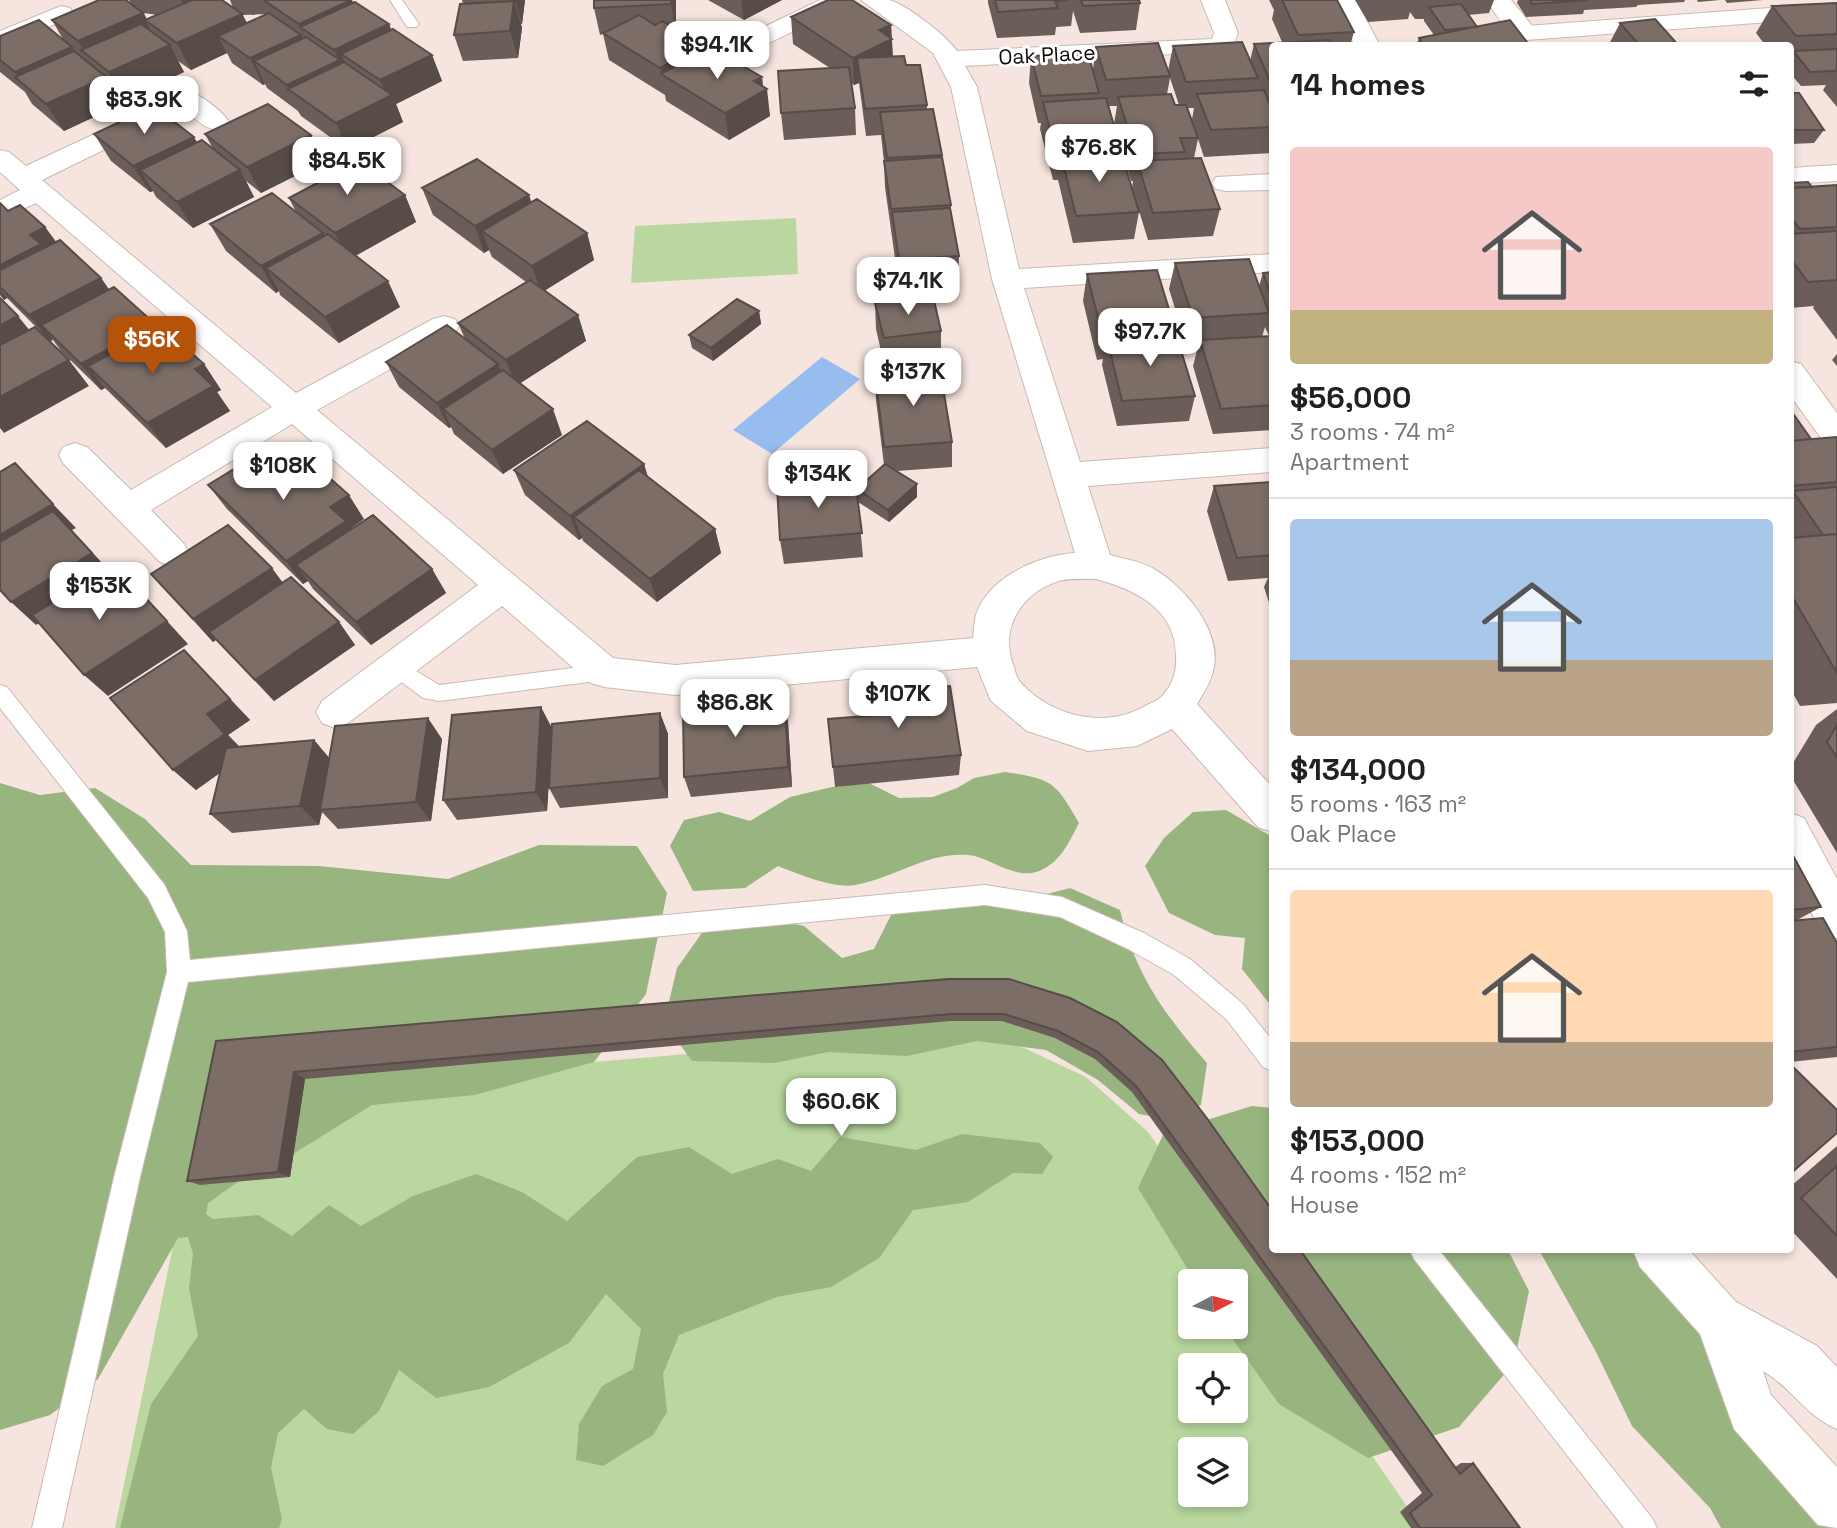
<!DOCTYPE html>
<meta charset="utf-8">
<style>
:root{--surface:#fff;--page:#f2f2f2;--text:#202124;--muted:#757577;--line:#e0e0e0;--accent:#b45309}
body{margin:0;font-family:"Space Grotesk",sans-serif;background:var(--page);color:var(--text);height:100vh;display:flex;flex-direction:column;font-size:26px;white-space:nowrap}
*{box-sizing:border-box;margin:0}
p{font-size:23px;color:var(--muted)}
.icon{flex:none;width:38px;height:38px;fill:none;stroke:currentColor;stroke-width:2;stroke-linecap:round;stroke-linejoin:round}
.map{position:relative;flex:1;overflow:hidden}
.details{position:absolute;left:1269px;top:42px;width:525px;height:1211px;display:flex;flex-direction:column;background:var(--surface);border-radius:7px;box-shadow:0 4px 10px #0003}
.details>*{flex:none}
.needle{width:46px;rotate:84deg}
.buttons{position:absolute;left:1178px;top:1269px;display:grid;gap:14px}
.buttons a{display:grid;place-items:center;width:70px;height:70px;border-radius:7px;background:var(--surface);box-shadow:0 4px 10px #0003;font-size:35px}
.price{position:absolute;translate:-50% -60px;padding:0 16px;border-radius:14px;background:#fff;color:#222;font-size:23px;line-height:46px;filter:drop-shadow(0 2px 4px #0008)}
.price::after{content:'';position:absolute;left:50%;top:42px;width:21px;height:16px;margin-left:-10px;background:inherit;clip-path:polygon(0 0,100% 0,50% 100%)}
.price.selected{background:var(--accent);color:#fff}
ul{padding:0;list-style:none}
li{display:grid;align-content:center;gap:14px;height:371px;padding:0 21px}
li+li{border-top:2px solid var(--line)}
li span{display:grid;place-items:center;height:217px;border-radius:7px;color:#555}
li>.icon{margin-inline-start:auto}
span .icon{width:126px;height:126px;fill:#fffc;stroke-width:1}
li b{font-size:30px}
h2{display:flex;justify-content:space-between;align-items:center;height:84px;padding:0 21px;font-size:30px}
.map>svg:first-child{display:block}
</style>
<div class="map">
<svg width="1837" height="1528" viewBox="0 0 1837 1528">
<rect width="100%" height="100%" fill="#f6e5de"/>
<!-- green -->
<path fill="#b9d79f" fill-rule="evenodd" d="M796 218 798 274 631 283 635 226Z
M922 1034 1007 1040 1086 1077 1148 1132 1422 1528H115L204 1095ZM1190 1281H1236V1326H1190ZM1190 1365H1236V1410H1190ZM1190 1449H1236V1494H1190Z"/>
<!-- forest -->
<path fill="#98b57f" d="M1005 772C1052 779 1055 781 1079 823 1069 842 1061 862 1039 871 1015 881 988 856 968 855 926 852 895 878 855 885 833 889 799 874 778 866L745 888 693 891 670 846 684 820 719 812 750 821 790 797 832 787 869 783 899 798 933 797 957 788 974 778Z
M0 783 40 795 95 788 145 819 191 865 319 866 448 879 539 845 637 846 667 893 646 994 594 1062 475 1095 372 1105 293 1154 242 1179 208 1203 206 1214 213 1219 258 1215 292 1236 329 1205 361 1226 413 1196 476 1174 522 1192 567 1221 637 1157 689 1147 732 1174 778 1159 811 1171 840 1137 916 1150 962 1134 1040 1143 1053 1157 1042 1174 1013 1173 968 1202 913 1210 879 1258 831 1287 777 1297 679 1335 663 1374 667 1412 653 1435 603 1466 576 1460 579 1424 602 1386 633 1369 641 1329 606 1294 569 1343 489 1387 436 1398 399 1370 379 1411 353 1434 327 1429 304 1409 278 1433 271 1468 282 1519 279 1528H120L151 1404 198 1336 189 1288 193 1254 188 1237 178 1238 98 1379 50 1415 0 1430Z
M1226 810 1269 835 1272 841V1007L1242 969 1245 938 1215 935 1169 913 1145 866 1164 838 1193 812Z
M1070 888 1120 910C1135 974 1164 1014 1207 1063L1201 1105 1166 1119 1139 1114 1098 1080 1046 1050 977 1041 907 1056 828 1052 775 1063 692 1061 664 1023 677 968 709 923 749 914 804 926 842 958 874 949 891 915 921 899H1028Z
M1252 1106 1272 1108V1250H1508L1529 1291 1514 1363 1459 1427 1368 1458 1279 1404 1224 1327 1236 1326V1281H1195L1138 1188 1164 1133Z
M1539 1250H1653L1661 1270 1837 1528H1721L1710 1508 1632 1426 1595 1350Z"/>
<!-- water -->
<path fill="#96bded" d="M822 357 860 379 772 454 733 430Z"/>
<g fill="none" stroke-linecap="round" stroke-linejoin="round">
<defs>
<path id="service" d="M390 0H402L419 24 417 27H407Z
M395 658 439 685 604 664 611 666 614 672 611 678 604 680 439 701 423 698 388 672 385 666 388 660Z
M0 685 7 687 164 884 187 931 190 960 985 885 1062 897 1144 933 1190 959 1243 1004 1272 1040V1071L1263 1067 1227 1020 1174 975 1128 949 1060 917 985 905 188 982 141 1173 62 1528H32L115 1173 167 972 165 932 148 898 0 708Z
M1410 1250H1439L1652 1518 1657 1528H1624L1414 1259Z"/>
<path id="minor" d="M820 0H851L847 5 732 61 723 63 714 61 711 56 714 51Z
M861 0C870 0 881 0 889 0 906 4 948 37 957 51L1212 39 1214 33 1201 0H1225L1238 33 1232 48 1225 51 965 66 977 87 1019 269 1272 254V272L1024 288 1080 462 1272 448V472L1088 486 1110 555C1124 559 1140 561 1152 568 1185 586 1226 635 1212 675 1209 685 1202 695 1197 704L1272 787V832L1258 827 1172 729 1137 746 1088 751 1027 731 991 701 977 667 675 695 604 687 591 683 502 606 348 723 335 728 322 723 316 712 322 701 478 585 292 424 151 510 184 544 189 553 184 562 172 566 160 562 63 463 59 455 63 447 75 443 87 447 131 490 272 407 36 203 0 220V200L20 190 0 172V150L9 152 26 166 187 91C202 95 221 110 230 123L226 129C208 133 198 121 185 110L42 180 296 393 433 319 444 316 455 319 459 326 455 333 317 410 613 658 675 665 973 638C974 631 974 622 976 615 988 577 1039 555 1075 553L992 279 951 87 933 53ZM1096 579C1136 590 1176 609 1176 656 1177 670 1173 684 1163 695 1159 700 1151 703 1145 706 1104 730 1051 716 1020 682 1017 678 1015 672 1014 667 999 630 1020 593 1059 581 1070 578 1084 579 1096 579Z
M1332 0H1356L1380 46H1355Z
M1486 0H1511L1538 33 1535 38C1513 44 1497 16 1486 0Z
M61 6 70 8 73 13 70 18 0 47V31Z
M1837 165V181L1790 184V168Z
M1272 174V190L1226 191 1216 189 1212 183 1216 177Z
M1790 813 1804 818 1837 879V938L1822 933 1790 871Z
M1633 1250H1689L1736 1302 1817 1346 1837 1367V1429C1807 1417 1791 1387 1763 1371L1771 1395 1837 1467V1528L1818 1525 1734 1429 1700 1334 1640 1267Z"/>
<path id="tertiary" d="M1837 3V17L1526 40 1517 38 1514 33 1517 28 1526 26Z
M1790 361 1801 364 1837 413V449L1826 445 1790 395Z"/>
</defs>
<!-- service casing -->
<use href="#service" stroke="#cab9b2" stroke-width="2"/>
<!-- minor casing -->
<use href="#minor" stroke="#cab9b2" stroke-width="2"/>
<!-- tertiary casing -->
<use href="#tertiary" stroke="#cab9b2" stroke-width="2"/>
<!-- service -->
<use href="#service" fill="#fff" fill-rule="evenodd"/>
<!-- minor -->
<use href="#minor" fill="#fff" fill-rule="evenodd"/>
<!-- tertiary -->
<use href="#tertiary" fill="#fff" fill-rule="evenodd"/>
</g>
<!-- wall -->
<path fill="#6b5e59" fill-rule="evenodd" d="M129 0H222L233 8 230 0H352L353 3 389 24 391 30 432 55 442 81 396 104 403 122 348 150 301 116 298 111 267 88 265 84 263 85 232 63 227 53 191 70 178 61 184 72 125 99 115 91 122 104 64 131 32 104 25 92 0 72V36L64 41 52 20 131 3ZM144 13 157 15 147 20ZM266 14 247 23 243 15Z
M462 0H525L522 24H521L522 28 518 58 463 61 454 35 463 4Z
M676 0V29L691 38 694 56 762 77 763 86 770 116 729 140 666 101 665 95 609 60 603 34 600 35 594 8Z
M708 0H782L744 20Z
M988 0H1139L1140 3 1136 30 1080 33 1073 11 1071 26 1056 27 1055 35 997 38 988 3Z
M1269 0H1337L1354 32 1350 46H1272V153L1204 157 1198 139 1194 158 1220 209 1213 236 1148 240 1132 188 1133 181H1131L1114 124 1117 106H1109L1139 212 1134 239 1073 243 1058 180H1053L1040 129 1041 123H1038L1029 83 1031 56 1093 69 1096 47 1168 71 1173 46 1250 61 1254 44 1282 42 1272 19 1274 10ZM1170 78 1179 105H1175L1167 94ZM1188 108H1194L1192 119Z
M1355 0H1494L1489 13 1468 15 1477 27 1530 46H1416L1419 38 1434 35 1424 21V19H1415L1410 12 1408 19 1368 22Z
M1518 0H1685L1684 2 1638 5 1636 7 1584 10 1583 14 1526 17 1517 3Z
M1697 0H1720L1698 2Z
M1725 0H1763L1727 3Z
M1837 3V107L1823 90 1826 85 1801 86 1790 73V46H1766L1756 33 1772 6Z
M791 17 891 25 893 56 906 65 927 105V109L942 155 951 205V215L959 256 958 283 899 287 885 187 884 162 881 135 866 136 859 83 854 85 851 83 855 108 856 135 784 140 781 113 830 68 793 44Z
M1620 23 1679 46H1608Z
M1790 93 1824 130 1814 143 1790 144Z
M94 134 197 142 213 149 205 134 311 135 323 162 261 193 246 181 254 197 193 228 156 197 153 191 150 192 111 161Z
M1790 183 1812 187 1837 185V340L1813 308 1814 306 1790 308Z
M422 188 532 202 587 233 594 260 545 290 578 315 586 341 520 383 562 435 503 474 454 434 451 427 449 428 399 387 386 362 465 339 458 323 526 282 492 257 489 250 484 253 433 215Z
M405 195 416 222 355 256 400 307 339 343 280 295 279 291 276 293 226 251 210 224 296 212 289 198Z
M0 203 8 211 45 227 56 242 101 278 109 290 167 341 204 364 221 390 217 392 230 411 166 448 105 388 101 390 61 351 53 340 50 341 7 298 4 300 0 295Z
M1175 263 1259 286 1263 273 1272 272V430L1213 434 1193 366 1199 343 1186 344 1169 289ZM1265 327 1269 336 1262 337Z
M1087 274 1175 329 1174 334 1195 396 1189 421 1117 426 1102 365 1103 359 1097 360 1083 301Z
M875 303 941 331V357L884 364 876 329Z
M759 311 761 324 713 361 692 348 689 335Z
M1837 354V366L1832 360Z
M875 374 952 442V467L897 471 917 484V497L889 522 858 502 863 557 784 564 780 540 857 489 884 465 876 400Z
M1790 415 1811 439H1837V703L1800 706 1790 688Z
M644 464 648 477 715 529 721 553 657 602 583 541 582 538 579 540 525 495 514 470Z
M294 466 364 519 351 528V529L432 569 446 593 371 645 313 589 308 581 303 584 227 509 208 485 265 469Z
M1272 482V612L1264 587 1268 578 1228 581 1207 511 1214 486Z
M151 574 283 583 339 622 355 645 274 701 216 640 213 642Z
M184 650 250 720 228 735 239 746 314 740 329 758 442 739 431 821 338 829 322 812 319 825 232 833 210 814 220 773 196 790 173 770Z
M877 694 961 755 959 775 835 787 833 767 878 715Z
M1837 709V853L1790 775V768L1816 725Z
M660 713 668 734V798L560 808 549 788 550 765 547 811 457 820 443 800 552 727Z
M788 722 792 787 691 797 684 777Z
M1790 850 1821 907 1797 920 1837 943V1057L1790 1062Z
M1070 998 1455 1467 1461 1463H1473L1520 1528H1411L1400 1512 1422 1493 1132 1092 1095 1059 1055 1038 1002 1021H950L305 1079 290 1177 200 1185 187 1181 216 1041Z
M1837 1146V1279L1790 1229V1187Z"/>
<!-- shaded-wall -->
<path fill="#574c48" d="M181 0H214L192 21Z
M352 0 362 27H300L311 51 299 24Z
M515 0H525L522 24Z
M671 0H676V31L671 4Z
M741 0H782L744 20Z
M514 1 522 28 518 58 510 31Z
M143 13 149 23 145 20 156 40 87 55 78 41Z
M242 14 255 41 218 36 227 53 191 70 177 43Z
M389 24 399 51 341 54 350 75 289 90 287 85 339 60 334 50Z
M891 25 893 66 857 58 859 83 854 85 853 58 879 30Z
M301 35 313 61H254L265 84 263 85 250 58Z
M691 38 698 77 661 74 660 68 681 43Z
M170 45 184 72 125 99 109 72Z
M72 47 89 74 23 84 15 72Z
M432 55 442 81 396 104 403 122 348 150 336 123 387 97 380 80Z
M106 77 122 104 64 131 46 104Z
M762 77 763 91 767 89 770 116 729 140 725 113 754 81Z
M311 135 323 162 261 193 247 167Z
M194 137 209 163 140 170 153 191 150 192 133 166Z
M240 170 254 197 193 228 177 202Z
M405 195 416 222 348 260 335 233Z
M529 195 538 221 482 231 489 250 484 253 475 226Z
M45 227 65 254 0 287V265L30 235Z
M323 233 336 260 266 268 279 291 276 293 261 266Z
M587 233 594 260 541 293 532 266Z
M101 278 120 305 41 325 53 340 50 341 29 315Z
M388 281 400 307 339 343 325 317Z
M0 290 7 298 4 300 0 294Z
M759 311 761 324 713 361 711 348Z
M578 315 586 341 516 386 506 360Z
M18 316 39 342 0 362V325Z
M155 324 173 350 88 366 105 388 101 390 81 364Z
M69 360 89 386 4 433 0 428V397Z
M204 364 221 390 217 392 230 411 166 448 147 423 195 369Z
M498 364 508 390 443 409 451 427 449 428 437 403Z
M553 409 562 435 503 474 492 450Z
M644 464 651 489 574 517 582 538 579 540 570 516Z
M917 484V497L889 522 888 510Z
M349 495 364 519 351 528 361 545 296 565 308 581 303 584 286 561 330 507Z
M53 504 76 528 72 530 114 576 36 625 11 602 0 573V535Z
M715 529 721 553 657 602 650 579Z
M272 568 289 591 213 642 193 619Z
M432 569 446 593 371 645 356 622Z
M167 621 188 644 108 696 84 675Z
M339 622 355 645 274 701 255 680Z
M230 699 250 720 228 735 246 754 196 790 173 770 207 714Z
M785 701 788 722 792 787 788 767Z
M541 707 552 728 547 811 536 792Z
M660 713 668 734V798L660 778Z
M428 718 442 739 431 821 416 802Z
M314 740 331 760 320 810 322 812 319 825 300 806Z
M294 1072 305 1079 290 1177 278 1172Z"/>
<!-- building -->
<path fill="#7c6d67" stroke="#574c48" stroke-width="2" d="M99 0H126L143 13 78 41 52 20Z
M192 0H222L242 14 177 43 145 20Z
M267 0H351L299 24 265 1Z
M594 0H671V4L594 8Z
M828 0H852L891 25 879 30 892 39 853 58 791 17Z
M995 0H1069L1055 1 1058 8 998 12Z
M1081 0H1139L1140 3 1083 6Z
M1282 0H1337L1354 32 1298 35Z
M1530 0H1589L1532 4Z
M514 1 510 31 454 35 460 4Z
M355 2 389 24 334 50 300 27Z
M1837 3V34L1796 36 1772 6Z
M1461 4 1477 27 1445 30 1429 7Z
M269 13 301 35 250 58 218 36Z
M639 15 655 25 662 21 691 38 681 43 693 50 660 68 603 33Z
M1655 19 1679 46H1640L1620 23Z
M39 20 72 47 15 72 0 60V36Z
M1510 20 1530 46H1424L1419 38Z
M141 24 170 45 109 72 81 50Z
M393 29 432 55 380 80 341 54Z
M306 37 340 60 287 85 254 61Z
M1329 40 1332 46H1272V79H1269L1254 44Z
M1242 42 1258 78 1186 82 1173 46Z
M1158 43 1170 76 1106 80 1096 47Z
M1837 49V69L1835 71 1810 72 1793 51Z
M74 51 106 77 46 104 15 77Z
M699 53 711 61 723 55 762 77 754 81 767 89 725 113 661 74Z
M1088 53 1099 93 1041 96 1031 56Z
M904 56 906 65H920L927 105 865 109 857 58Z
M344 62 392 95 336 123 288 89Z
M849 67 855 108 781 113 778 71Z
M1264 90 1272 110V127L1211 130 1197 94Z
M1790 93H1799L1824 130H1790Z
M1171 94 1175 105H1186L1198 138H1180L1185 152 1136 154 1118 97Z
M1106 98 1121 150 1056 154 1043 102Z
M268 104 311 135 247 167 205 134Z
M154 106 194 137 133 166 94 134Z
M933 109 942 155 887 158 880 112Z
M202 140 240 170 177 202 140 170Z
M1121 152 1139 212 1076 216 1061 155Z
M942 157 951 205 891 209 884 161Z
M1201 158 1220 209 1153 213 1137 161Z
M477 159 529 195 475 226 422 188Z
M359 161 405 195 335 233 289 198Z
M1808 182 1812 187 1790 188V183Z
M1837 185V227L1800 229 1790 217V188Z
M272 193 323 233 261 266 210 224Z
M537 199 587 233 532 266 482 231Z
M0 203 8 211 20 205 45 227 30 235 41 244 0 265Z
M950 208 959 256 899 260 892 212Z
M1837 231V280L1808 282 1790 258V234Z
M328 234 388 281 325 317 266 268Z
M60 240 101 278 29 315 0 287V270Z
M1249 259 1269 313 1193 318 1175 263Z
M1157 270 1175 329 1102 334 1087 274Z
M1272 272V298L1263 273Z
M530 280 578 315 506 360 458 323Z
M114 287 155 324 81 364 41 325Z
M933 296 941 331 884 338 875 303Z
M0 298 18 316 0 325Z
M737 299 759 311 711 348 689 335Z
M447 325 498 364 437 403 386 362Z
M35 327 69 360 0 397V345Z
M1176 334 1195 396 1122 401 1107 339Z
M146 335 158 346 173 337 204 364 195 369 213 386 147 423 88 366Z
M1272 336V405L1221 409 1200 340Z
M940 369 952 442 884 447 875 374Z
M503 370 553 409 492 450 443 409Z
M1790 415H1794L1811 439 1790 441Z
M587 421 644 464 570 516 514 470Z
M1836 437 1837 439V482L1790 486V441Z
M284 457 294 466 307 458 349 495 330 507 346 521 286 561 208 485 252 458 265 469Z
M15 463 53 504 0 535V472Z
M885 464 917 484 888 510 857 489Z
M639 470 715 529 650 579 574 517Z
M855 480 862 533 780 540 777 486Z
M1272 482V555L1237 558 1214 486Z
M1837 487V534L1823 535 1793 491Z
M53 511 92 553 11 602 0 590V542Z
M373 515 432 569 356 622 296 565Z
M228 525 272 568 193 619 151 574Z
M1837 534V673L1790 593V538Z
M291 577 339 622 255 680 209 632Z
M127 578 167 621 84 675 32 615 90 580 103 594Z
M184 650 230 699 207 714 225 734 173 770 110 698Z
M950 686 961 755 833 767 828 719 879 715 877 694Z
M785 701 788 767 684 777 683 710Z
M541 707 536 792 443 800 452 715Z
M660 713V778L549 788 552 724Z
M428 718 416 802 320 810 335 726Z
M1837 725V758L1827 742Z
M314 740 300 806 210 814 226 748Z
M1790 850 1821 907 1790 910Z
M1823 918 1837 943V1047L1790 1052V921Z
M948 979H1009L1070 998 1117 1022 1162 1060 1206 1117 1272 1210V1250H1300L1460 1474 1473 1463 1520 1528H1420L1410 1513 1432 1495 1136 1086 1098 1052 1058 1031 1004 1014H951L294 1072 278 1172 187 1181 216 1041Z
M1790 1064 1837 1110V1133L1790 1174Z
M1837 1166V1236L1801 1198Z"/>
<g text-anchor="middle" stroke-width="6" stroke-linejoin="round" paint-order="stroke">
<!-- far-street labels -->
<g font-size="21" fill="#100b08" stroke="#fff">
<text transform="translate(1047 55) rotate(-3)" y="7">Oak Place</text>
</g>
</g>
</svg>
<div class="buttons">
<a><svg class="needle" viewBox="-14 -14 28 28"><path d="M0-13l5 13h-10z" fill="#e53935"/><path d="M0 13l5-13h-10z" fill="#757577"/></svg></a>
<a><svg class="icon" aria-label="locate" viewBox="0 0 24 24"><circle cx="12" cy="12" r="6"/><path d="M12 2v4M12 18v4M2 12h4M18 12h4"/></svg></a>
<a><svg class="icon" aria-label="layers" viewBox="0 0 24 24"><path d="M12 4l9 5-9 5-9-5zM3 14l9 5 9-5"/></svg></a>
</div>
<b class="price" style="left:717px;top:81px">$94.1K</b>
<b class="price" style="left:144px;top:136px">$83.9K</b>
<b class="price" style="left:1099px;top:184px">$76.8K</b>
<b class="price" style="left:347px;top:197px">$84.5K</b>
<b class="price" style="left:908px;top:317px">$74.1K</b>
<b class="price" style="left:1150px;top:368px">$97.7K</b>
<b class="price selected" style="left:152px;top:376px">$56K</b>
<b class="price" style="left:913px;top:408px">$137K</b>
<b class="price" style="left:283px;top:502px">$108K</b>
<b class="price" style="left:818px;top:510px">$134K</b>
<b class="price" style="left:99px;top:622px">$153K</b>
<b class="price" style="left:898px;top:730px">$107K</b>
<b class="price" style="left:735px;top:739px">$86.8K</b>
<b class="price" style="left:841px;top:1138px">$60.6K</b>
<section class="details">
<h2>14 homes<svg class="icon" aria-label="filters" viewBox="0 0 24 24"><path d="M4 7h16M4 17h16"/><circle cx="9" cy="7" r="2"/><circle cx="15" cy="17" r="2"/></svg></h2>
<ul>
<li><span style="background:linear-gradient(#f6c9c9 75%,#c2b280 0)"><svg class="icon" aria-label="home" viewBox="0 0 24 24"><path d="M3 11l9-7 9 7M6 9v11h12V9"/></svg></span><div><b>$56,000</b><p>3 rooms · 74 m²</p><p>Apartment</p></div></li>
<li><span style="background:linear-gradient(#a9c7e8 65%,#b9a48a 0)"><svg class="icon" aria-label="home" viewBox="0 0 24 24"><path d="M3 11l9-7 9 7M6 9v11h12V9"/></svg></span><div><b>$134,000</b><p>5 rooms · 163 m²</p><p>Oak Place</p></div></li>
<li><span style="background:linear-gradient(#ffd9b3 70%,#b9a48a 0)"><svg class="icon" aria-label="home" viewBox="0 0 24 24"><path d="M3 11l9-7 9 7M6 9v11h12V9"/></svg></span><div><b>$153,000</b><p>4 rooms · 152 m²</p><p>House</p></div></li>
</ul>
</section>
</div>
